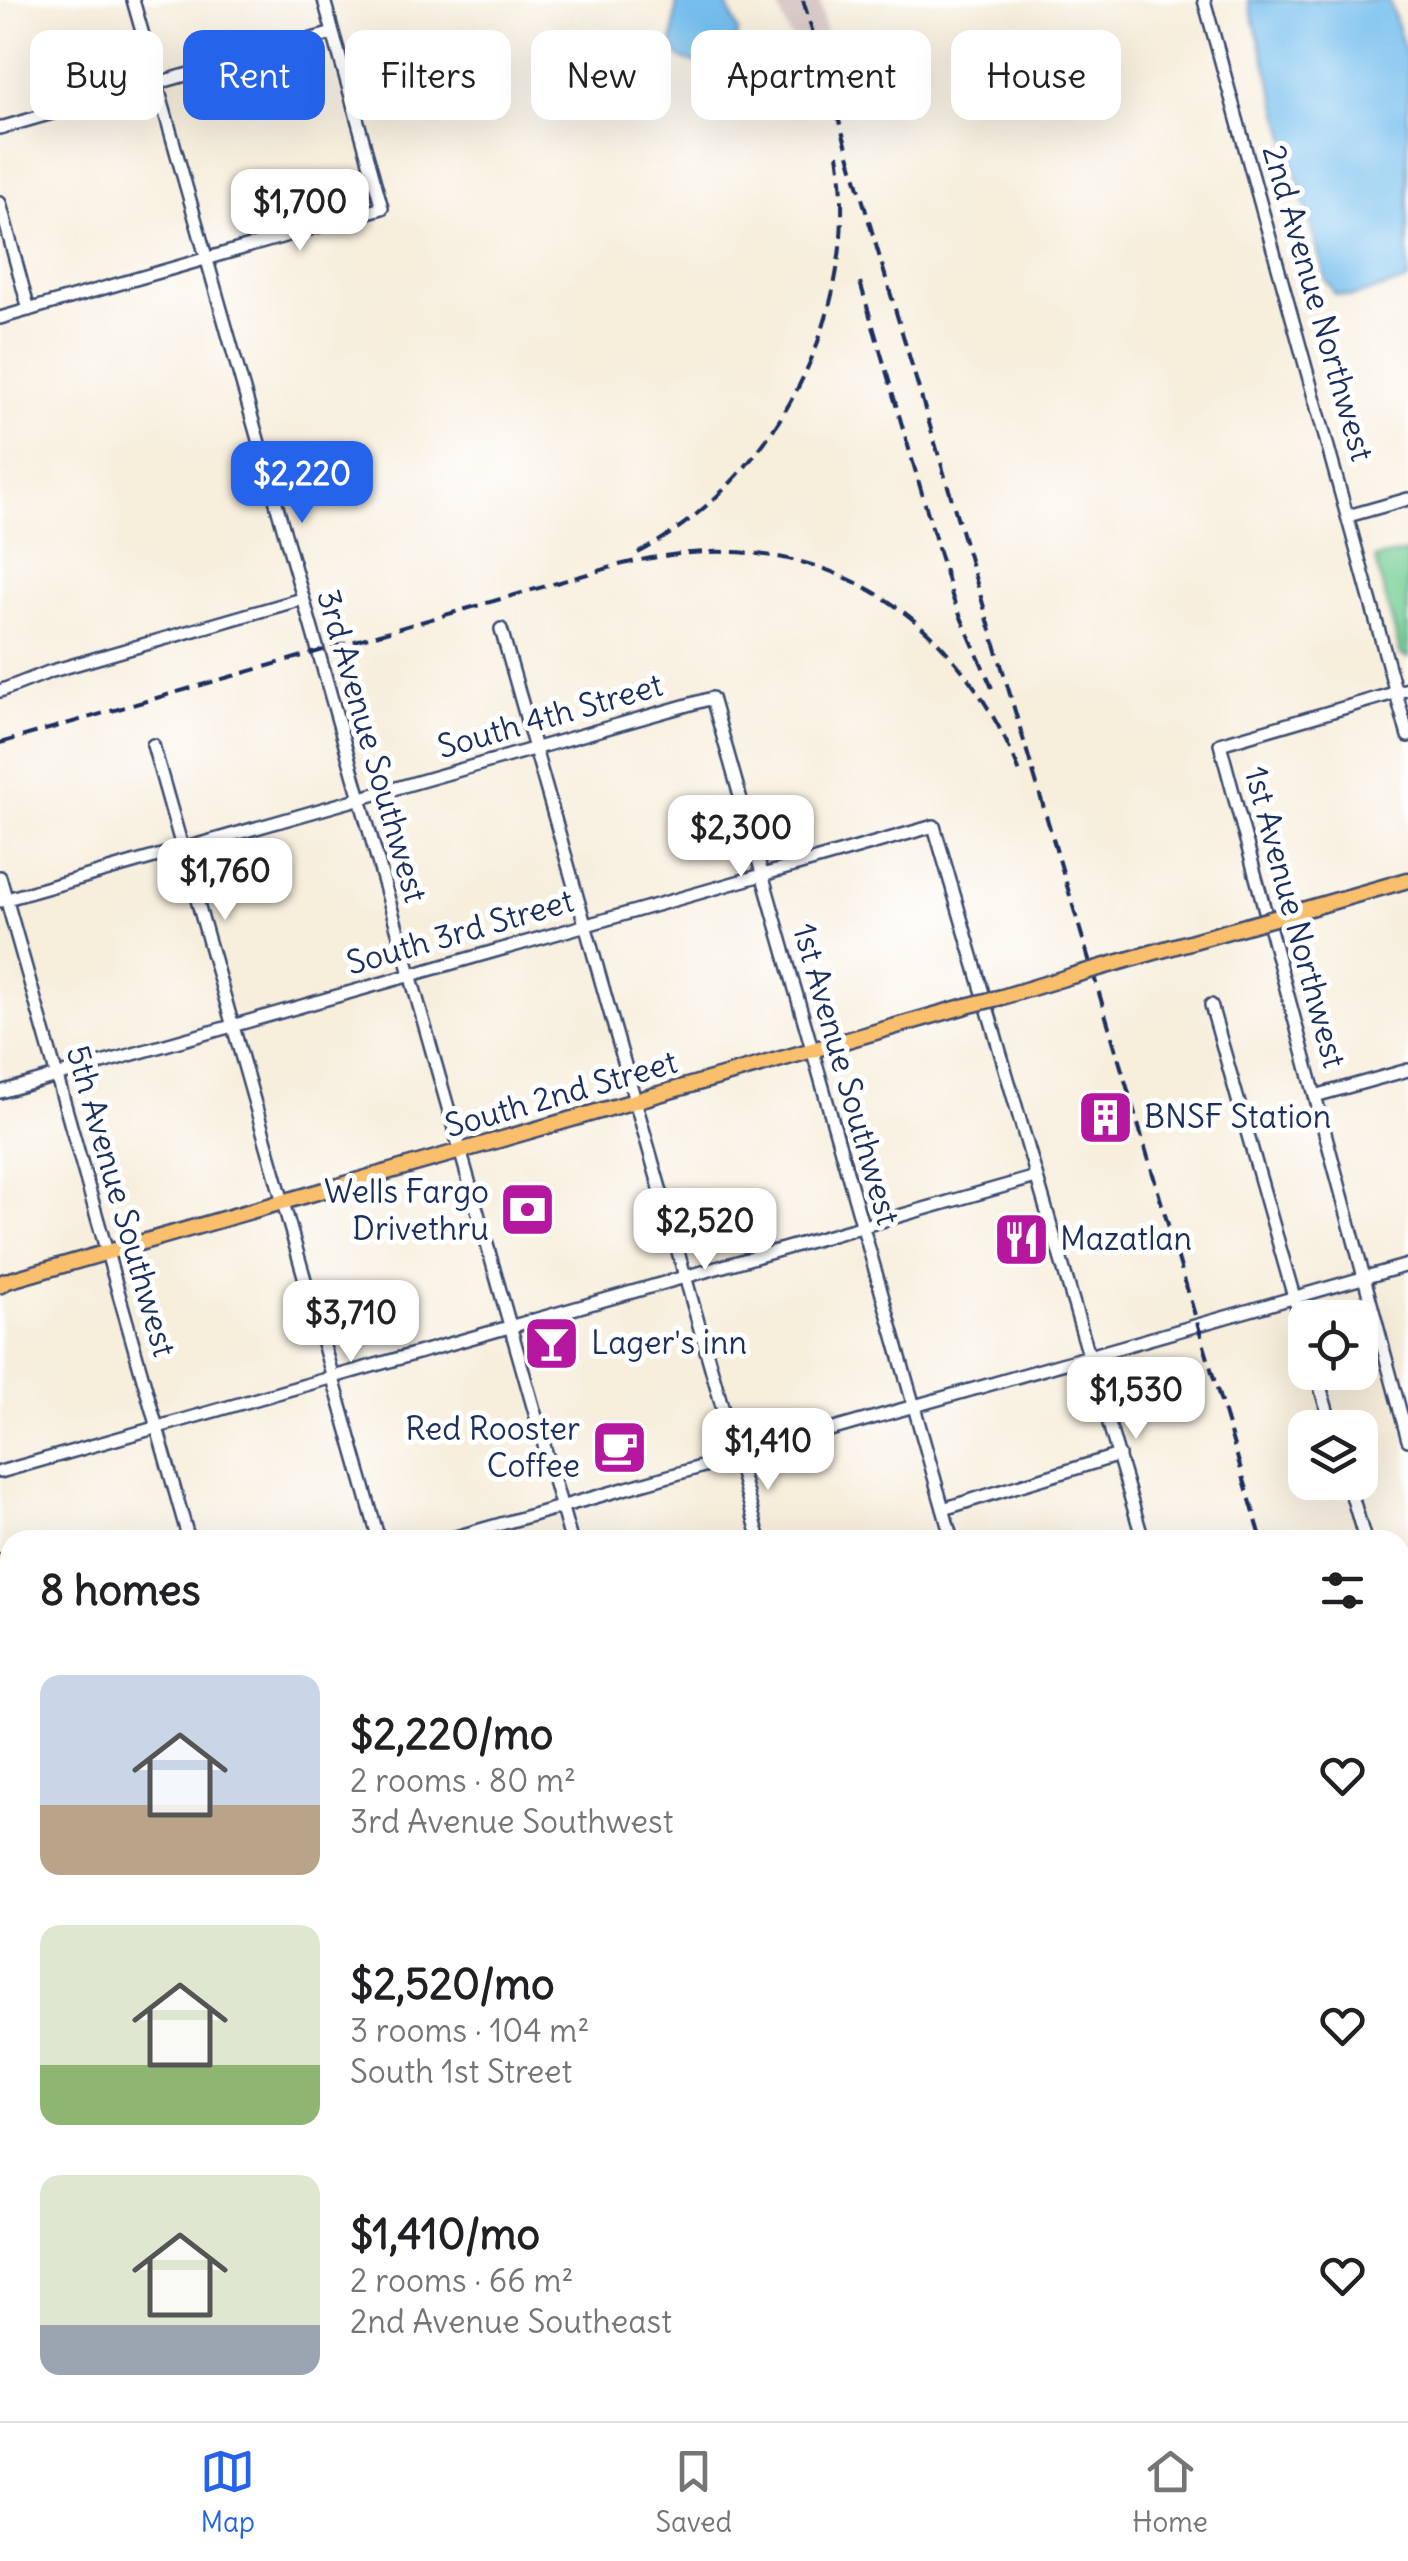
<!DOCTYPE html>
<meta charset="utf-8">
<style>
:root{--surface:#fff;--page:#f6f6f6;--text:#202124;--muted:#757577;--line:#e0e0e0;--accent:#2563eb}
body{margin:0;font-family:Delius,sans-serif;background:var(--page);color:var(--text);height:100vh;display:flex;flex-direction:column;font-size:38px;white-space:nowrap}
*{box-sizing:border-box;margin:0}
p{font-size:32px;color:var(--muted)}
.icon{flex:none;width:55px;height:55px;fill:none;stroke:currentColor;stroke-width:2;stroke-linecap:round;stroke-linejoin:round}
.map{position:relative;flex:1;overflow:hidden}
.details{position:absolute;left:0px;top:1530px;width:1410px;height:892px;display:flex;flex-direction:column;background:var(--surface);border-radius:30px 30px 0 0;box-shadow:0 10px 40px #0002}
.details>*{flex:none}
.guide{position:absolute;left:30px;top:30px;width:1350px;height:90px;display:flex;gap:20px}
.controls{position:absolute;left:1288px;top:1300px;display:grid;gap:20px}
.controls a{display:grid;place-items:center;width:90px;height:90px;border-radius:20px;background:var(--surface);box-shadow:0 10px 40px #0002;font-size:50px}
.price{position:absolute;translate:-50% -85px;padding:0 22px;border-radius:20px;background:#fff;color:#222;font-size:32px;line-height:65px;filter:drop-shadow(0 2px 5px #0008)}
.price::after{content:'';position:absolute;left:50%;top:60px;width:30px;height:22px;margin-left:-15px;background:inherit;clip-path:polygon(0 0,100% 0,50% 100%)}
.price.active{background:var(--accent);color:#fff}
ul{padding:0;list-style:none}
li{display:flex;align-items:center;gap:30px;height:250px;padding:0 40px}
li span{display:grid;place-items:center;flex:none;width:280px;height:200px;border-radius:20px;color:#555}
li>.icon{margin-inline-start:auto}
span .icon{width:120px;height:120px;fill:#fffc;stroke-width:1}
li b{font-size:42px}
h2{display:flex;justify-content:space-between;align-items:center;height:120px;padding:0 40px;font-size:42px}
.chip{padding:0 35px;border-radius:20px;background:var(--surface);box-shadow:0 10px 40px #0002;font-size:35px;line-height:90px}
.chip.active{background:var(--accent);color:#fff}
.tabs{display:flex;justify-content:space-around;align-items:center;height:140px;border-top:2px solid var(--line);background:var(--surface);font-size:28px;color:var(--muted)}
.tabs a{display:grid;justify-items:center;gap:5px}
.tabs .active{color:var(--accent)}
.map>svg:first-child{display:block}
</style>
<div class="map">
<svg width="1408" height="2421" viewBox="0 0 1408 2421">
<rect width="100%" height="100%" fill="#fff"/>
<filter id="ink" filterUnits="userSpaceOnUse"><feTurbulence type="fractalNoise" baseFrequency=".01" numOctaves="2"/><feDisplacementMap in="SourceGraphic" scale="20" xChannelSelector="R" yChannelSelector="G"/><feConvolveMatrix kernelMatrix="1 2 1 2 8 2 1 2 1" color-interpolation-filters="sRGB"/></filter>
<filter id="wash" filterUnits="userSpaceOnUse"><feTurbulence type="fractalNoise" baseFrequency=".0048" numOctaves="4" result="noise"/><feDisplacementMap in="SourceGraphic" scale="40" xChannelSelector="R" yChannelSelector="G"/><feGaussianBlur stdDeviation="2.25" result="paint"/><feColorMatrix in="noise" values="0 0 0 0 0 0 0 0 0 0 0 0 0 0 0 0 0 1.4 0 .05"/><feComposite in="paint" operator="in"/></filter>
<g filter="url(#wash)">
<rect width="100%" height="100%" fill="#f7eedc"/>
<!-- industrial -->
<path fill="#d1c0bd" d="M775 0H820L828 42 799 58Z"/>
<!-- green -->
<path fill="#73cd94" stroke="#477e79" stroke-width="2.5" d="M1408 552V658L1401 655 1375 558Z"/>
<!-- water -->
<path fill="#74beed" stroke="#4876a6" stroke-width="2.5" d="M677 0H725L738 31 734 54C718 67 695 67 678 56L672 44Z
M1248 0H1389L1408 60V281L1351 297 1335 294 1326 281Z"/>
</g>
<g filter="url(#ink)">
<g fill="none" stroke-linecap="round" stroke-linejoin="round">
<defs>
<path id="minor" d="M133 0 571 1540
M1204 0 1408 736
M0 128 333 33
M0 203 29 310
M0 318 382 208 324 0
M1348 516 1408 499
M501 629 760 1540
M1408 689 1220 744 1408 1440
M0 691 49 672 302 599
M153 745 379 1540
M0 877 189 1540
M0 901 712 698 952 1540
M1211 1005 1305 1336
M0 1092 934 826 1143 1540
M1315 1096 1408 1070
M1316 1372 1332 1428
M0 1472 1036 1177
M1348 1482 1365 1540
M943 1509 1119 1455
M445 1540 1408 1265
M1400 1659 1404 1672
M0 1666 10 1663
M0 1862 10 1859
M1400 2050 1408 2048
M0 2051 10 2048
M0 2250 10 2286
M45 2412 48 2421
M442 2412 445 2421
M634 2412 637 2421
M825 2412 827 2421
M1015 2412 1018 2421
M1208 2412 1210 2421
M1398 2412 1401 2421
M104 2421 133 2412
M771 2421 800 2412"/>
<path id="major" d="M1285 915 1408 880
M1137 957 1246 926
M1002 997 1071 976
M0 1283 966 1006"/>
<path id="highway" d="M0 1285 6 1281
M0 1562 10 1598
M238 2412 240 2421"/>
</defs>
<!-- minor casing -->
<use href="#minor" stroke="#3c4c71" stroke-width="16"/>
<!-- major casing -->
<use href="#major" stroke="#3c4c71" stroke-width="19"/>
<!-- highway casing -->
<use href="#highway" stroke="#3c4c71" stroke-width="20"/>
<!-- minor -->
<use href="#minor" stroke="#fff" stroke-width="11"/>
<!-- major -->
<use href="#major" stroke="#f9bf6d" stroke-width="14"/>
<!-- highway -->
<use href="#highway" stroke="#f9bf6d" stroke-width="15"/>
<!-- rail -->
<path stroke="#1b2f5e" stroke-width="4" stroke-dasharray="15 8" stroke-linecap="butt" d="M803 0 1262 1540
M860 282 953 599 992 688
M638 553C778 479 862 311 838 154
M0 743 619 565C805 518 951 599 1021 775
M1400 1979 1408 2006"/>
<defs>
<path id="major-bridge" d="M1246 926 1285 915
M1071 976 1137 957
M966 1006 1002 997"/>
</defs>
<!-- major-bridge casing -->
<use href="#major-bridge" stroke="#3c4c71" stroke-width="19" stroke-linecap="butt"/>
<!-- major-bridge -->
<use href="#major-bridge" stroke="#f9bf6d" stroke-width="14"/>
</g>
</g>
<!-- icons -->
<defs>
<symbol id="building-square" viewBox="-11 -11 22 22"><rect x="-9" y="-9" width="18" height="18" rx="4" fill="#b5179e" stroke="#fff"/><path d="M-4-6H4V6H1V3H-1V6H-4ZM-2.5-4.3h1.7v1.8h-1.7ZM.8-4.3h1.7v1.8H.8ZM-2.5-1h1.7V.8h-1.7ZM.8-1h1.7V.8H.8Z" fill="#fff"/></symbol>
<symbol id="bank-square" viewBox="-11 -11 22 22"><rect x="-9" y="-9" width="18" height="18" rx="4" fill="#b5179e" stroke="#fff"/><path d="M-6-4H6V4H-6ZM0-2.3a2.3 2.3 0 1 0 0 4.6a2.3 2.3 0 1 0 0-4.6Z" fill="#fff"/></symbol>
<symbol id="restaurant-square" viewBox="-11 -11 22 22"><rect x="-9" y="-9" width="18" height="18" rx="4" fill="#b5179e" stroke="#fff"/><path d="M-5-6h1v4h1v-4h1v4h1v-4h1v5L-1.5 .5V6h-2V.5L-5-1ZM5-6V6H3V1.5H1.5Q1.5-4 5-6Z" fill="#fff"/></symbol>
<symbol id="bar-square" viewBox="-11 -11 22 22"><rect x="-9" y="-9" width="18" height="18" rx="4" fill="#b5179e" stroke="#fff"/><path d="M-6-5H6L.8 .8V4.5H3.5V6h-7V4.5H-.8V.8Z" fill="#fff"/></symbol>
<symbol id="cafe-square" viewBox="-11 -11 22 22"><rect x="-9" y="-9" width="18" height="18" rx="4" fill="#b5179e" stroke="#fff"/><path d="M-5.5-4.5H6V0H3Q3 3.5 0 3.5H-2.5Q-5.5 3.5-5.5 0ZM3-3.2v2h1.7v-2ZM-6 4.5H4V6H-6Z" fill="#fff"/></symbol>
</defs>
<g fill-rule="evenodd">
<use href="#building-square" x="1074" y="1086" width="63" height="63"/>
<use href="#bank-square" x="496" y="1178" width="63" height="63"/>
<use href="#restaurant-square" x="990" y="1208" width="63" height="63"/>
<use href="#bar-square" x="520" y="1312" width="63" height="63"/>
<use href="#cafe-square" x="588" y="1416" width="63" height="63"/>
</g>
<g text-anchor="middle" stroke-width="10" stroke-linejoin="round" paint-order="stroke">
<!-- street labels -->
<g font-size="32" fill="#1b2f5e" stroke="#fff">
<text transform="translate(1318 303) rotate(74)" y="11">2nd Avenue Northwest</text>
<text transform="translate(550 716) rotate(-16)" y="11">South 4th Street</text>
<text transform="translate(372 746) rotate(74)" y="11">3rd Avenue Southwest</text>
<text transform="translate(1295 917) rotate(75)" y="11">1st Avenue Northwest</text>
<text transform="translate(460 932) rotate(-16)" y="11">South 3rd Street</text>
<text transform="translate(846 1074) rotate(74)" y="11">1st Avenue Southwest</text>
<text transform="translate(561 1094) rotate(-16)" y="11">South 2nd Street</text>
<text transform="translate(121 1201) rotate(74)" y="11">5th Avenue Southwest</text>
</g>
<!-- poi labels -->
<g font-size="32" fill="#1b2f5e" stroke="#fff" text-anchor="start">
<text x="1144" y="1128">BNSF Station</text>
<text x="489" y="1203" text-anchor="end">Wells Fargo<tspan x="489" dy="37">Drivethru</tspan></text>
<text x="1060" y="1250">Mazatlan</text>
<text x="591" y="1354">Lager's inn</text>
<text x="580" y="1440" text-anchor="end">Red Rooster<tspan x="580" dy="37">Coffee</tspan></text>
</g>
</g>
</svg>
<div class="controls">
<a><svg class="icon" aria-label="locate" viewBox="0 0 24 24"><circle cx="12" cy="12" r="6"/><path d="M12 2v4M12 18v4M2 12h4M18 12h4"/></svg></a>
<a><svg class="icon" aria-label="layers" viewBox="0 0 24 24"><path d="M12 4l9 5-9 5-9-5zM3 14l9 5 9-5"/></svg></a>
</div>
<b class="price" style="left:300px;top:254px">$1,700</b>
<b class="price active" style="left:302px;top:526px">$2,220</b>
<b class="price" style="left:741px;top:880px">$2,300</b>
<b class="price" style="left:225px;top:923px">$1,760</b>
<b class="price" style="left:705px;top:1273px">$2,520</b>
<b class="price" style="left:351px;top:1365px">$3,710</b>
<b class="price" style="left:1136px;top:1442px">$1,530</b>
<b class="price" style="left:768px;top:1493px">$1,410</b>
<div class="guide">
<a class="chip">Buy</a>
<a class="chip active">Rent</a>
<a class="chip">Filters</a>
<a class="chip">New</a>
<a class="chip">Apartment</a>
<a class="chip">House</a>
</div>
<section class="details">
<h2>8 homes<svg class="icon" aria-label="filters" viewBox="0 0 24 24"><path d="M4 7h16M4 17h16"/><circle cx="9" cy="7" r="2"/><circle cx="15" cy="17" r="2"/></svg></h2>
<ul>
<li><span style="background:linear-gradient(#c9d6e8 65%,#b9a48a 0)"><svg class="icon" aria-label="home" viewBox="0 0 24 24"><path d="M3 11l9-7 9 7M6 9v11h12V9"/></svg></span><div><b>$2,220/mo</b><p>2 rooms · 80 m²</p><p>3rd Avenue Southwest</p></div><svg class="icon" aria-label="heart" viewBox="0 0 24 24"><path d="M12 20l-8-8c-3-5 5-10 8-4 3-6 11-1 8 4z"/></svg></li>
<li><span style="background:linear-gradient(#dfe7d0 70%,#8fb573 0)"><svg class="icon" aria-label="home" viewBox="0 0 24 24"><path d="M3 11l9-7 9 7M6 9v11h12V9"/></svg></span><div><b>$2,520/mo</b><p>3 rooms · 104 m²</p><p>South 1st Street</p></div><svg class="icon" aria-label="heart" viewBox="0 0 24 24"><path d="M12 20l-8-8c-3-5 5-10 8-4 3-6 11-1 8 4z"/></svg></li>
<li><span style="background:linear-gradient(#dfe7d0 75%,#9aa5b1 0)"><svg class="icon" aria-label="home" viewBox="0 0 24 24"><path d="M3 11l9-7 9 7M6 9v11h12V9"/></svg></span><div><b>$1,410/mo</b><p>2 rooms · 66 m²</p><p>2nd Avenue Southeast</p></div><svg class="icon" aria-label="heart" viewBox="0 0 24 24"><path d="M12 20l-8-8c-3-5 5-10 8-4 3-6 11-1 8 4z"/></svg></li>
</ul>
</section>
</div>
<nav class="tabs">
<a class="active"><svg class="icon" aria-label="map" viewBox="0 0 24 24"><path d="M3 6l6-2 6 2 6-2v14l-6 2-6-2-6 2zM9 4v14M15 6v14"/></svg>Map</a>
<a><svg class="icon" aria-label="saved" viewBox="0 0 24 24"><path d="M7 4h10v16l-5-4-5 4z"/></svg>Saved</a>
<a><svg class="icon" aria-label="home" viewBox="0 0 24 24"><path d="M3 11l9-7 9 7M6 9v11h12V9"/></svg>Home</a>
</nav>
